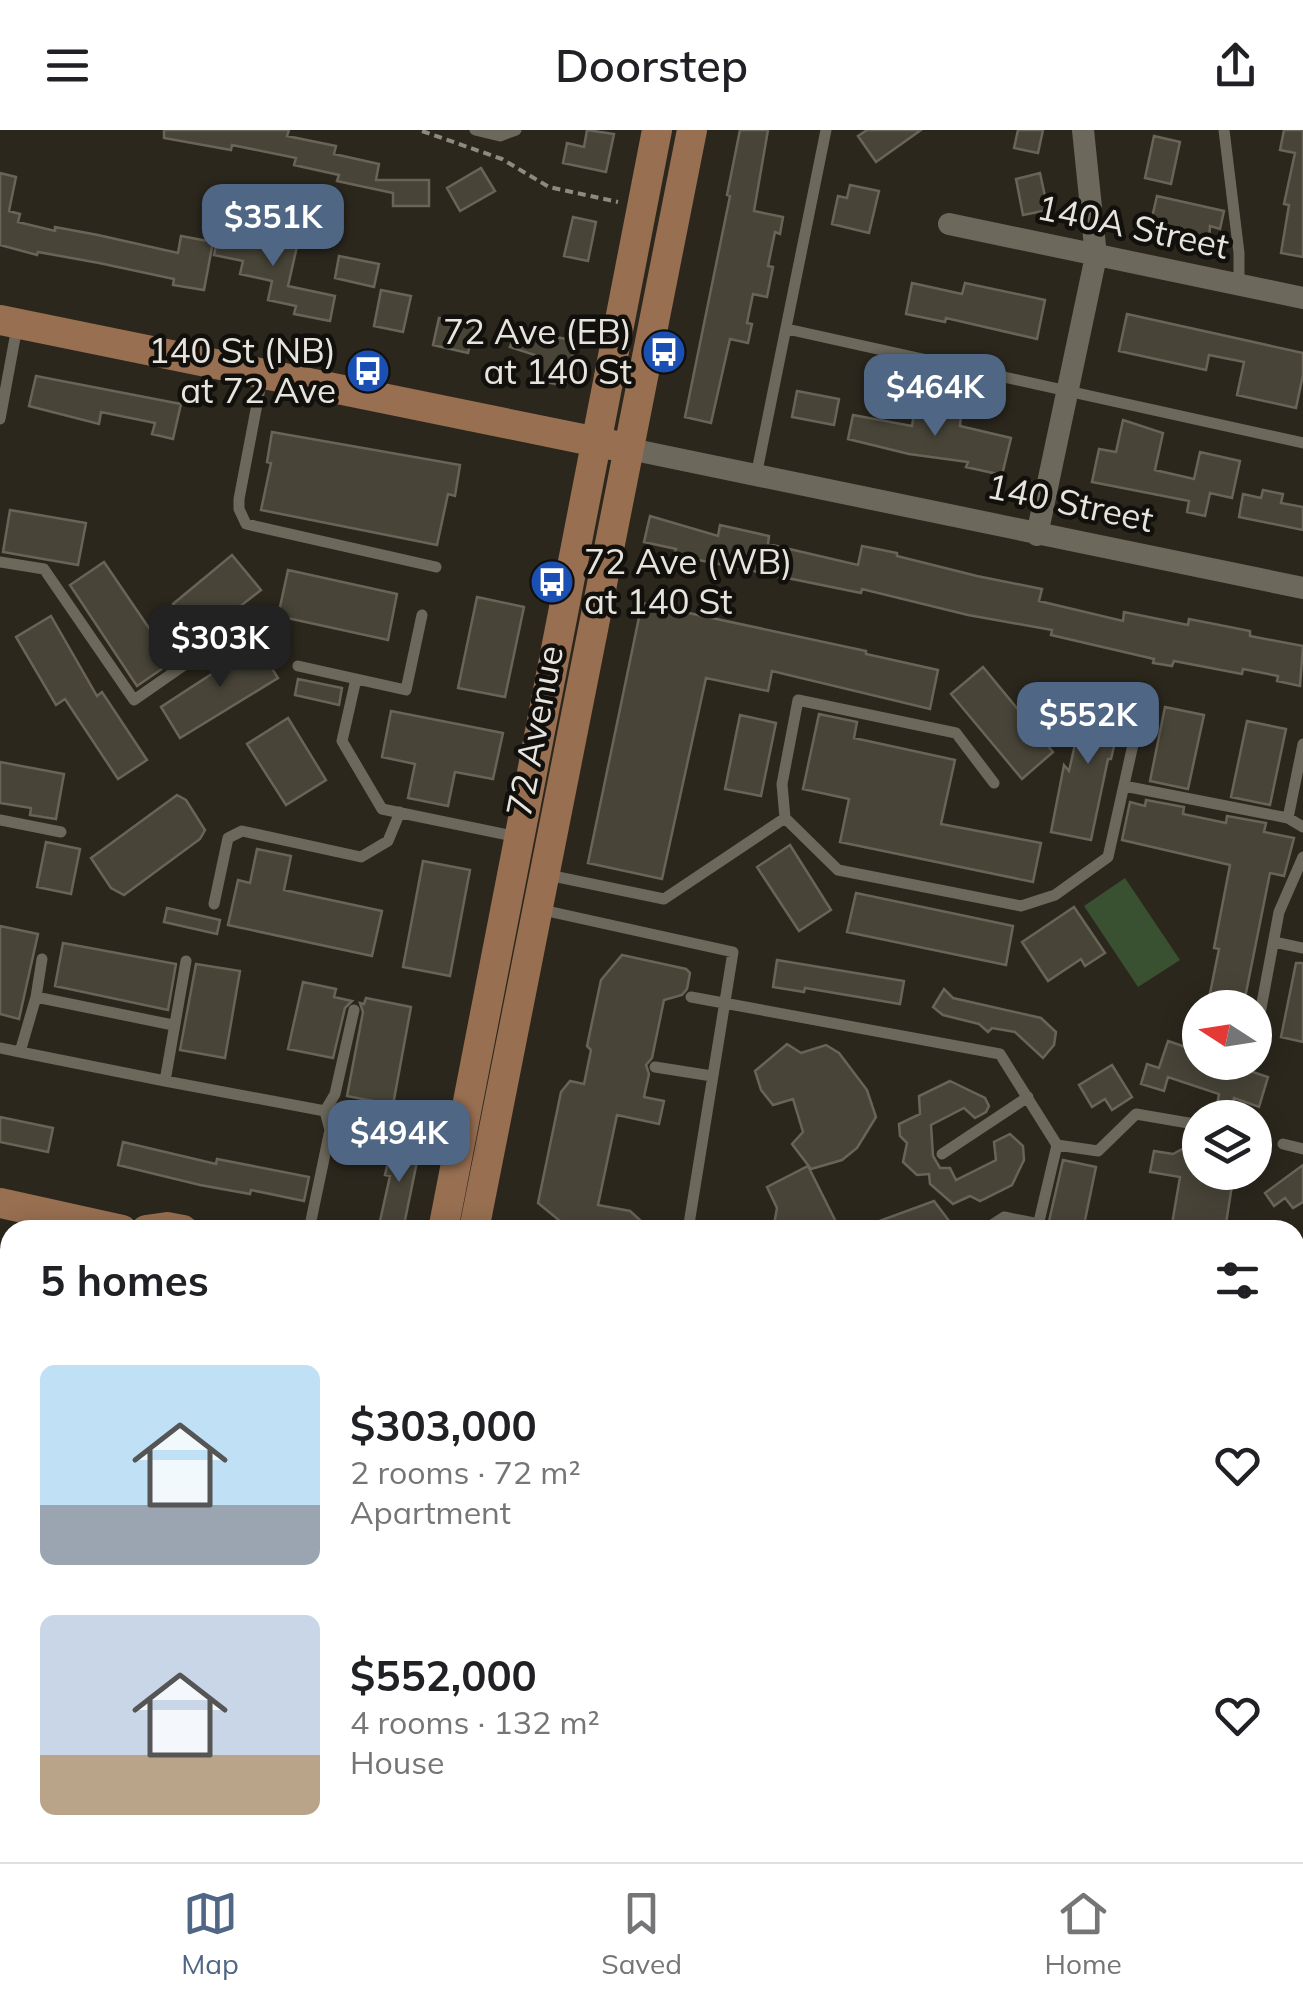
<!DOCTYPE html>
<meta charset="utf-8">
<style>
:root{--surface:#fff;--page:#f2f2f2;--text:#202124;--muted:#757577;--line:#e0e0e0;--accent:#4f6685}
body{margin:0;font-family:Mulish,sans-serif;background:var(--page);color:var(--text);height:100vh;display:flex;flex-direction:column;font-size:38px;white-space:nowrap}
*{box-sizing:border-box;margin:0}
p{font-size:32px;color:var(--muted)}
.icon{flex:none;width:55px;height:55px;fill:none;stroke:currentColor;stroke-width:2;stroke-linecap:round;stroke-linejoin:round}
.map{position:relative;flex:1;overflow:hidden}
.details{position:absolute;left:0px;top:1090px;width:1305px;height:642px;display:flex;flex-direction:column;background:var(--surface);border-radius:30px 30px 0 0;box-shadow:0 5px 25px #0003}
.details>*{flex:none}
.needle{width:65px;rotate:282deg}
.fabs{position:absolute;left:1182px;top:860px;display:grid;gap:20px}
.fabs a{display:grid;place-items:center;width:90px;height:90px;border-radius:50%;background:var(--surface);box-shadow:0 5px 25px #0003;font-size:50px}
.price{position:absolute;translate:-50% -85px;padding:0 22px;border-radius:20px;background:var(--accent);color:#fff;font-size:32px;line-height:65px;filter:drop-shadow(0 2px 5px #0008)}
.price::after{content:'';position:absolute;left:50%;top:60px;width:30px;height:22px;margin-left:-15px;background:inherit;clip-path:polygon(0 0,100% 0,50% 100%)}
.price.current{background:#222;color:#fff}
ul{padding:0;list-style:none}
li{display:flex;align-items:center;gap:30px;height:250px;padding:0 40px}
li span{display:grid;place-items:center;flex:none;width:280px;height:200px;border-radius:15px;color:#555}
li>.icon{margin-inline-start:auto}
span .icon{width:120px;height:120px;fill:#fffc;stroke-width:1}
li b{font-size:42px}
h2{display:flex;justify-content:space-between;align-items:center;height:120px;padding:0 40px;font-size:42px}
header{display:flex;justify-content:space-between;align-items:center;height:130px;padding:0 40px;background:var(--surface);font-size:45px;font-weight:600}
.menu{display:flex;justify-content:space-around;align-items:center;height:140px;border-top:2px solid var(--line);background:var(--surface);font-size:28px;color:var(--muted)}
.menu a{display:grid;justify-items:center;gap:5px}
.menu .current{color:var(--accent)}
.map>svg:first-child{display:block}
</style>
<header><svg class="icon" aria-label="menu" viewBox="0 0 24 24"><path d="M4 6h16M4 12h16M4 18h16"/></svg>Doorstep<svg class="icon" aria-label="share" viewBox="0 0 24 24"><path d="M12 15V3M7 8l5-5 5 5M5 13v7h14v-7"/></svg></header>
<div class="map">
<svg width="1303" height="1732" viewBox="0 0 1303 1732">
<rect width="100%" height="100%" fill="#2b271d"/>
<!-- built -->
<path fill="#332e1c" d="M10 1556V1722L298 1723 296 1732H0V1603Z
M650 1722H1045V1727L1070 1732H648Z"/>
<!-- green -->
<path fill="#395031" d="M1125 748 1180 830 1138 857 1084 776Z
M464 1723V1722L646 1723 644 1732H462Z"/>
<!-- building -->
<path fill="#484438" stroke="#696458" stroke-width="2.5" d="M164 0H289L287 6 336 16 334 24 379 34 376 50H429V76H393V63L337 51 339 45 294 35 296 28 232 15 231 20 164 8Z
M587 0 614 4 606 42 563 33 567 13 584 17Z
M740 0H768L754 81 783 87 780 104 775 102 768 136 773 137 767 167 753 164 747 193 752 194 748 213 730 209 711 293 685 287 730 66 727 65Z
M867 0H921L876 32 858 6Z
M1018 0H1043L1038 23 1014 18Z
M1284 0H1303V127L1281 123 1289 75 1284 74 1295 23 1280 20Z
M1154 6 1180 12 1171 54 1145 48Z
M481 38 495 61 460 81 447 58Z
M0 43 16 47 9 81 20 84 18 92 55 101V97L98 105 178 123 181 106 213 112 204 160 173 155 174 149 99 133 38 122 37 125 0 115Z
M1040 43 1048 80 1023 85 1016 49Z
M850 55 879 61 869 103 832 94 838 66 847 68Z
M1157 66 1224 81 1220 99 1210 96 1209 109 1150 96Z
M573 87 596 92 588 131 564 126Z
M220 96 298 112 288 156 335 166 330 191 294 184 296 176 268 170 272 151 240 144 243 131 214 125Z
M339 126 379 134 374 157 335 148Z
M912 153 962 164 965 153 1045 170 1037 209 946 188 945 192 906 184Z
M381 160 411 166 403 202 374 196Z
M1127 184 1303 223V245L1296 278 1237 265 1244 232 1209 225 1206 240 1119 221Z
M439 188 474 195 468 223 433 215Z
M516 201 544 211 546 205 576 211 566 256 536 250 541 227 510 217Z
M36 246 181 274 173 309 152 304 155 293 101 282 99 294 29 276Z
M797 261 839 269 834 295 792 287Z
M915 278 961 284 960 296 1011 308 1002 345 966 337 968 332 909 324 848 309 853 285 912 296Z
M1123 290 1163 303 1155 340 1194 349 1200 322 1240 331 1232 368 1210 363 1205 386 1187 382 1189 371 1092 352 1099 319 1116 322Z
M272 302 460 335 455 366 448 364 437 415 261 380 271 333 267 332Z
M1263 360 1283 364 1281 373 1303 377V400L1239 387 1243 364 1261 368Z
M10 380 86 393 78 435 3 422Z
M650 386 718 406 720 395 769 406 768 414 858 435 862 416 897 423V426L977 446 1042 459 1039 471 1123 491 1124 482 1188 495 1189 489 1250 501V506L1303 516 1300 556 1277 551 1278 546 1243 539 1242 544 1174 531 1172 536 1153 533 1154 529 1051 505 1052 500 968 485 862 459 861 463 674 425 676 419 644 412Z
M232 425 261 460 238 478 234 476 200 506 173 474Z
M104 432 172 532 137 556 70 455Z
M288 440 397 464 388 510 278 486Z
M477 467 524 477 505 567 458 558Z
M642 473 866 521V524L938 540 930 579 772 541 768 561 706 548 662 749 588 733Z
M51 486 97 566 102 562 147 630 118 649 65 569 56 575 16 507Z
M254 510 278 548 180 608 161 577 233 530 230 525Z
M983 537 1053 622 1022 649 951 564Z
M298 549 342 558 339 575 295 565Z
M1087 561 1125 570 1111 629H1108L1091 710 1051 702 1064 635 1069 641Z
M1165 577 1204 585 1188 659 1150 651Z
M391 581 503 603 493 649 455 642 448 676 408 668 415 634 382 627Z
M819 584 857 592 854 608 955 630 941 694 1041 713 1033 752 840 712 849 669 803 659Z
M740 585 776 593 761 666 725 659Z
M288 588 326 650 286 675 247 614Z
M1247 591 1286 599 1270 675 1231 667Z
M0 632 64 644 56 689 30 685 31 678 0 673Z
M177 665 186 670 205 700 200 709 124 765 111 758 91 728Z
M1146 670 1184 677 1183 684 1226 693 1227 686 1266 693 1264 702 1294 708 1284 746 1270 743 1243 878H1207L1219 819 1214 818 1230 735 1122 710 1130 672 1145 676Z
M46 712 80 719 71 764 37 757Z
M790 715 831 780 799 801 757 737Z
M257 719 291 726 284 760 382 781 372 826 228 795 238 750 250 753Z
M423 731 470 740 450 846 403 837Z
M856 763 1013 796 1006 835 847 802Z
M1074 777 1105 823 1085 836 1081 829 1048 851 1022 812Z
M167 778 220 790 217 804 164 792Z
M0 796 38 804 19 889 0 884Z
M63 813 176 834 168 880 55 856Z
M622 825 686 839 690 843 687 859 682 865 664 870 652 928 646 935 649 944 644 967 664 971 659 994 617 985 598 1075 630 1081 640 1090 631 1100H571L538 1073 561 962 570 951 584 954 591 920 587 916 601 850Z
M777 830 904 851 900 874 805 858 804 862 773 857Z
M1296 833H1303V912L1281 907Z
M196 834 240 841 225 928 180 920Z
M303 852 336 859 334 867 352 871 345 878 333 928 288 919Z
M944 859 953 868 1041 888 1056 902 1054 915 1043 928 1015 902 992 898 988 902 979 894 943 885 933 877Z
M366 868 411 877 393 975 347 966 363 882 360 873 364 874Z
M1168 911 1200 922V932H1223L1268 947 1259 977 1234 968 1230 988H1223L1215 986 1219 964 1168 947 1164 961 1141 954 1147 934 1159 938Z
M787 914 801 923 826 915 839 923 867 960 876 987 857 1018 842 1030 811 1039 792 1014 803 1002 793 969 773 975 761 960 755 941Z
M1112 935 1132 967 1112 980 1105 969 1092 977 1079 955Z
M950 951 985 968 989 976 986 982 975 988 964 978 931 995 933 1026 940 1038H950L956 1050 996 1030 994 1012 1010 1004 1023 1016 1024 1030 1012 1055 980 1071 970 1066 953 1074 930 1054 929 1044 917 1045 903 1032 907 1013 900 1006 899 994 920 984 919 966Z
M0 987 53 998 48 1022 0 1012Z
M393 1011 420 1017 403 1100H378L390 1046 385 1045Z
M123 1012 216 1034 217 1029 309 1047 304 1071 251 1060 250 1064 200 1055 118 1035Z
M1184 1018 1200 1021V1042H1222L1233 1049 1225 1100H1171L1180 1047 1150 1042 1154 1021 1173 1024Z
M1063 1030 1096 1037 1083 1100H1047Z
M1303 1035V1072L1293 1078 1285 1068 1274 1076 1265 1063Z
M808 1036 835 1090 833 1100H773L777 1078 767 1057Z
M934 1071 956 1100H860V1098Z"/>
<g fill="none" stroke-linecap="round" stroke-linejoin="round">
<!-- path -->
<path stroke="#8d8a82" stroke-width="4" stroke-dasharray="8 5" stroke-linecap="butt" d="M422 1 502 29 549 57 618 72
M583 1722 592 1732
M1075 1722 1082 1732
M454 1732 460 1722
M722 1732 723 1722"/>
<!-- lane -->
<path stroke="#6c685c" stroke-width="11" d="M475 0 500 6 516 0
M1224 0 1239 123V155
M787 199 1303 313
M262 248 239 369V379L246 394 436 437
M0 289 17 197
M756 346 826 0
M0 432 44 439 134 570 246 492
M298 536 406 560 422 485
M356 549 342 611 382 679 518 707
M1124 656 1288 688 1303 697
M785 688 838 740 1021 776 1055 765 1108 727 1142 574
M1288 688 1303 614
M0 690 61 702
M548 745 664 769 785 688 782 654 798 570 956 603 994 653
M214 774 228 708 242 701 361 727 388 711 400 682
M538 779 733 822 688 1100
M1274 812 1303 818
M186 831 165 951 325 981 335 964 354 880
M36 867 173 895
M691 867 1000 924 1057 1015 1037 1100
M1259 889 1279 782 1303 727
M0 918 20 922 36 867 42 829
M20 922 165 951
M655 937 712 946
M1283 1014 1303 1019
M1057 1015 1098 1021 1136 984 1200 995
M942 1024 1028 967
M309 1100 330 1000 325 981
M984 1100 1004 1087 1039 1094
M1298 1325 1303 1298
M0 1333 10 1336
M350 1722 398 1732"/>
<!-- street -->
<path stroke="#6c685c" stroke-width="22" d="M949 94 1303 168
M630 319 1303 458
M1037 405 1096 126 1083 0"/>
<!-- secondary -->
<path stroke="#986f51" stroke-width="30" d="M0 190 612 315
M0 1073 122 1100
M146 1100 167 1097 183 1100
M443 1100 657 0
M474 1100 692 0
M1295 1324 1303 1326
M1295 1355 1303 1356
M0 1500 10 1475
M317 1732 319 1722
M345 1732 347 1722"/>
</g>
<!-- icons -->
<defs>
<symbol id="bus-disc" viewBox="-11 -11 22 22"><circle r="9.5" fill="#1a4fb4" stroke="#12100c"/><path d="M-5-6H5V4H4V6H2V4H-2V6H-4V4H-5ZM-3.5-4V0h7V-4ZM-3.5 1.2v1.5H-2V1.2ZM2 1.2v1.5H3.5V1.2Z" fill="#fff"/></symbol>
</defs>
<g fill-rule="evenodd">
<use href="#bus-disc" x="639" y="197" width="50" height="50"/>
<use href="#bus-disc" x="343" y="216" width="50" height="50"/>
<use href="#bus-disc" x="527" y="427" width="50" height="50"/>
</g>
<g text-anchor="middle" stroke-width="9" stroke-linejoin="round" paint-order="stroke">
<!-- street labels -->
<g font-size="35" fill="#e6e4dd" stroke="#12100c">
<text transform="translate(1133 97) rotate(12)" y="12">140A Street</text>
<text transform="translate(1070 373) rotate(12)" y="12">140 Street</text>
<text transform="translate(535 601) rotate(-79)" y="12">72 Avenue</text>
</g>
<!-- poi labels -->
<g font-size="35" fill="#e6e4dd" stroke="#12100c" text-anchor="end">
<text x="632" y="214">72 Ave (EB)<tspan x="632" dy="40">at 140 St</tspan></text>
<text x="336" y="233">140 St (NB)<tspan x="336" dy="40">at 72 Ave</tspan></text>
<text x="584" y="444" text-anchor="start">72 Ave (WB)<tspan x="584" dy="40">at 140 St</tspan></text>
</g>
</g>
</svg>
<div class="fabs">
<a><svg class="needle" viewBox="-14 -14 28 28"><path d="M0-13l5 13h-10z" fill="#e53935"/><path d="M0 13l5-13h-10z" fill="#757577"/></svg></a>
<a><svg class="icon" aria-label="layers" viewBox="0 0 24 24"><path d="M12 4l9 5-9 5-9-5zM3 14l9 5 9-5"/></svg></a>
</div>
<b class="price" style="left:273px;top:139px">$351K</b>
<b class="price" style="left:935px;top:309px">$464K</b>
<b class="price current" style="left:220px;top:560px">$303K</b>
<b class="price" style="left:1088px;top:637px">$552K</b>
<b class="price" style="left:399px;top:1055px">$494K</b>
<section class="details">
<h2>5 homes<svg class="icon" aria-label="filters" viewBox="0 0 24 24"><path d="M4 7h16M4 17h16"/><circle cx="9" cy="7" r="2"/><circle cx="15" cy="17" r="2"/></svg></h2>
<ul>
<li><span style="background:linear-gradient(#bfe0f5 70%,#9aa5b1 0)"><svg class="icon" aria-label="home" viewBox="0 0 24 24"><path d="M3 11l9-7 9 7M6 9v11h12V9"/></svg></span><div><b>$303,000</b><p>2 rooms · 72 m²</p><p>Apartment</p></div><svg class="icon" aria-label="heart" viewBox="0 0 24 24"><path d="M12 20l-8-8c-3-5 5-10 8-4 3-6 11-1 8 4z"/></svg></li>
<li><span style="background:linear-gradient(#c9d6e8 70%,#b9a48a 0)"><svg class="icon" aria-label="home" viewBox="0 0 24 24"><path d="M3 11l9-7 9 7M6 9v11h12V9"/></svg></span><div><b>$552,000</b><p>4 rooms · 132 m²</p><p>House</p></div><svg class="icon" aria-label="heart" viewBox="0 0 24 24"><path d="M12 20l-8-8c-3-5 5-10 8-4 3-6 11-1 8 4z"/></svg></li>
</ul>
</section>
</div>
<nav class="menu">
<a class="current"><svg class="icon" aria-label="map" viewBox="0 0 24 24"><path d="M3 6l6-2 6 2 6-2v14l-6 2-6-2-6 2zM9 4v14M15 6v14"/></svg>Map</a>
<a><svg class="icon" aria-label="saved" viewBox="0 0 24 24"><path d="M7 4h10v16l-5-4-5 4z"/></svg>Saved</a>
<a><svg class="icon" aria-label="home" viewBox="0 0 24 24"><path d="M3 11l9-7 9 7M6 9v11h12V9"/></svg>Home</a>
</nav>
